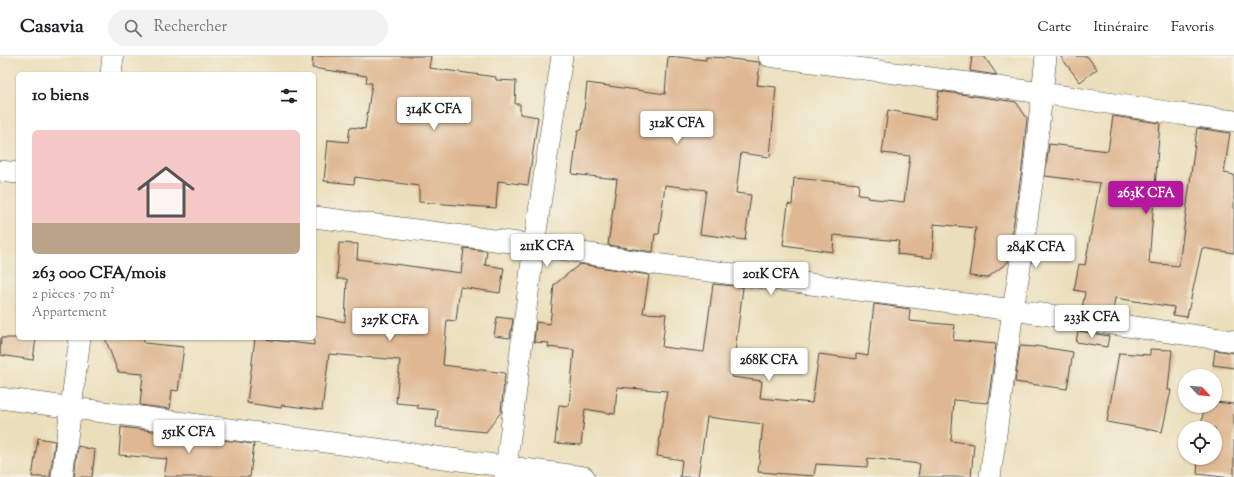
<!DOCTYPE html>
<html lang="fr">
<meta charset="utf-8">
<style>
:root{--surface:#fff;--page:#f2f2f2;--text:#202124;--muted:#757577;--line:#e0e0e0;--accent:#b5179e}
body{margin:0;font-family:"Sorts Mill Goudy",serif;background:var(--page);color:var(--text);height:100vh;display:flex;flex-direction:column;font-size:15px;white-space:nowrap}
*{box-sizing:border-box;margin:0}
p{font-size:13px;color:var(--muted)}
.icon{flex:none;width:22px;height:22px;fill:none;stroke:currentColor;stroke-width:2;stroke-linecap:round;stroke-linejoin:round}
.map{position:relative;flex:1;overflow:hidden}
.sheet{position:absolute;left:16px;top:16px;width:300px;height:268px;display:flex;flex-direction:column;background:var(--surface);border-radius:6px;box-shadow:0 1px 3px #0004}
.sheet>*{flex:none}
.needle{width:26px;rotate:116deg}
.buttons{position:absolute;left:1178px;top:313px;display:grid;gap:8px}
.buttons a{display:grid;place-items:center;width:44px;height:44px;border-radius:50%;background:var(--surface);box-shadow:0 1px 3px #0004;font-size:20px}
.price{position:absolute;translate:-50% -34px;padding:0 9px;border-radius:4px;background:#fff;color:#222;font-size:13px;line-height:26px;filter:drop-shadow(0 1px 2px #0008)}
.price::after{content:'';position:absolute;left:50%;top:24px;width:12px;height:9px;margin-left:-6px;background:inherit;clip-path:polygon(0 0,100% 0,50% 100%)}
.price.on{background:var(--accent);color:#fff}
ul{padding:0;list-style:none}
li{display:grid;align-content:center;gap:8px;height:212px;padding:0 16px}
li+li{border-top:1px solid var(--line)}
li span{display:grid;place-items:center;height:124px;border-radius:6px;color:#555}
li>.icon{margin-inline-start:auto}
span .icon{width:72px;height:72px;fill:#fffc;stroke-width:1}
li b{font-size:17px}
h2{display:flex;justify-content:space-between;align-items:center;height:48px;padding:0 16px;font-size:17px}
header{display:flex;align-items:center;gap:24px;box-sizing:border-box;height:56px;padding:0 20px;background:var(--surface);border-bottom:1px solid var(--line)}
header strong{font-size:19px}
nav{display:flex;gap:22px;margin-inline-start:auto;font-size:14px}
.search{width:280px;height:36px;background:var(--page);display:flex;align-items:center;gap:10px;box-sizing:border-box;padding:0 14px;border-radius:22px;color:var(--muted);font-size:15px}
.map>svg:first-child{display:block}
</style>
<header>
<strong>Casavia</strong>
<div class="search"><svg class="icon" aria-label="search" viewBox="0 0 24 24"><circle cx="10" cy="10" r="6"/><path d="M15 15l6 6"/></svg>Rechercher</div>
<nav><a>Carte</a><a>Itinéraire</a><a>Favoris</a></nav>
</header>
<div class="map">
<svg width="1234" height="421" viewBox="0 0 1234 421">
<rect width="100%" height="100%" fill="#f7f3e8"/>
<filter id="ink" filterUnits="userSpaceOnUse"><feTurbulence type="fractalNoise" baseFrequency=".025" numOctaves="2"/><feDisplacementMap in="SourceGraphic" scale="8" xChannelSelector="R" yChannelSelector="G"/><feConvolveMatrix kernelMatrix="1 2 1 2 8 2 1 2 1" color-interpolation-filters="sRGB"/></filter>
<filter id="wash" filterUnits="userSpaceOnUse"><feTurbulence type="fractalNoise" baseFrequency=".012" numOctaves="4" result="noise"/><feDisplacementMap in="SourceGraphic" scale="16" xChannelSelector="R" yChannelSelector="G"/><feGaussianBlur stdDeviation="0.9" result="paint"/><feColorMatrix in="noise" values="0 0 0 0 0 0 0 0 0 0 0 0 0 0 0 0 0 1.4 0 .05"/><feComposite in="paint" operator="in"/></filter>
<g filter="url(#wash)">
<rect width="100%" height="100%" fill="#ebdfbb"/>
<g id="blocks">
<!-- building -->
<path fill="#dfb893" d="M313 0H431L429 12 496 21V24L516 25 515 48H520V58L538 61 528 129 498 125 496 152 419 146V130L355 121 354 128 324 125 328 84 348 86 350 71 365 73 372 27H366L367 20 312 12Z
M668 0 706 4V1L730 2V3L759 6 760 7 757 29 776 31 770 101 741 97 736 137 751 139 745 184 700 178 706 134 665 129 659 178H655L653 196 608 189 617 123 572 118 578 74H582L587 27 665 38Z
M972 0H984L997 19 970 15Z
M1060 0H1087L1097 13 1080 26Z
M939 35 1016 46 1027 62 1022 112 1008 206 987 222 969 220 976 172 934 168 932 202 897 198 899 185 834 179 833 196 783 189 788 148 792 149 794 122 859 128 858 139 868 140 867 142 904 146 910 100 882 97 888 54 935 63Z
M1113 60 1160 67 1149 207 1179 210 1197 72 1230 77 1224 117 1234 119V197L1202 192 1187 261 1173 259 1174 251 1115 242 1113 256 1082 252 1085 236 1074 234 1079 208 1085 209 1100 127 1045 120 1049 88 1108 95Z
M339 187 358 188 357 203 461 217 464 192 487 195 485 209 504 212 500 237 460 231 456 265 447 264 443 309 505 317 501 356 486 376 436 371 438 354 417 352 418 349 396 347 400 304 329 298 322 354 282 349 281 352 247 347 255 282 314 289V260L345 266 347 223H337Z
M580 208 649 219 643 257 666 258 662 291 704 296 713 228 743 231 732 321 762 325 760 342 812 347 819 298 856 303V298L868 300 874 248 910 253 909 265 955 269 953 284 996 288 988 347 954 344 951 385 974 388 971 421H918L920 408 868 402 867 411 816 408 814 420 758 416 763 368 707 361 698 421H680L682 404 657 400 667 335 617 331 615 358 585 353 581 389 555 387 559 349 569 350 574 294 548 291 549 287 534 286 536 266 550 268 554 229Z
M497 261 513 263 510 282 494 280Z
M1078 275 1109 280 1107 291 1076 286Z
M1 282H36L33 304 0 299Z
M105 282H144V287L184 291 178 335 172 334 170 353 140 349 143 318 118 316Z
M1020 290 1035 291V290L1073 296 1067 333 1015 326Z
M1150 293 1172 294 1168 334H1171L1162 376 1107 366 1119 297 1150 299Z
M1215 294 1234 297V312L1213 309Z
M1215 346 1234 348V421H1223L1197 418 1198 402H1215V372H1201L1204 350H1215Z
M121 371 254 388 250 421H164L167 403 119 399Z
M38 382 55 385 50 421H32Z
M78 390 95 394 92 421H74Z"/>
</g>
</g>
<g filter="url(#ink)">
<use href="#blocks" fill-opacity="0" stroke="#484641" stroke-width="1"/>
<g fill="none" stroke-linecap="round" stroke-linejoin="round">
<defs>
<path id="minor" d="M769 0 1042 37 1180 58 1234 65
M111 18 113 0
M0 115 18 117
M314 161 534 189 647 207 1013 254 1234 285
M0 342 584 421
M62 421 80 282
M505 421 534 189 562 0
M990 421 1013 254 1024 185 1034 113 1046 0"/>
</defs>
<!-- minor casing -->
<use href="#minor" stroke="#484641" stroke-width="22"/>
<!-- minor -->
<use href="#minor" stroke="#fff" stroke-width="21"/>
</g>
</g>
</svg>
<div class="buttons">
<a><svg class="needle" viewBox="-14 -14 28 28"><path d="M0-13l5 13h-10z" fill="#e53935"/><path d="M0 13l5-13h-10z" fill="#757577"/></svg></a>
<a><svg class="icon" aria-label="locate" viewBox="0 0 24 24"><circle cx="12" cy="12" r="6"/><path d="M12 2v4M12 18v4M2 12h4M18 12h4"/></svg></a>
</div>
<b class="price" style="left:434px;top:75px">314K CFA</b>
<b class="price" style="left:677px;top:89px">312K CFA</b>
<b class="price on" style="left:1146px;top:159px">263K CFA</b>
<b class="price" style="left:547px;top:212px">211K CFA</b>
<b class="price" style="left:1036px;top:213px">284K CFA</b>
<b class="price" style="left:771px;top:240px">201K CFA</b>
<b class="price" style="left:1092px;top:283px">233K CFA</b>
<b class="price" style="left:390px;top:286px">327K CFA</b>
<b class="price" style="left:769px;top:326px">268K CFA</b>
<b class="price" style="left:189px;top:398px">551K CFA</b>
<section class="sheet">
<h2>10 biens<svg class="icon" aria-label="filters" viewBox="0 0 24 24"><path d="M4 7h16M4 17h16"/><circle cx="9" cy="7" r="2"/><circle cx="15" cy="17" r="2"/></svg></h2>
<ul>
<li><span style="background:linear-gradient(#f6c9c9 75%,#b9a48a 0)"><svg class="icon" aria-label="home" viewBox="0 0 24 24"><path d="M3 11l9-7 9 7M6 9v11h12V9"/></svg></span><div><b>263 000 CFA/mois</b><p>2 pièces · 70 m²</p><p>Appartement</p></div></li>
</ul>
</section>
</div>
